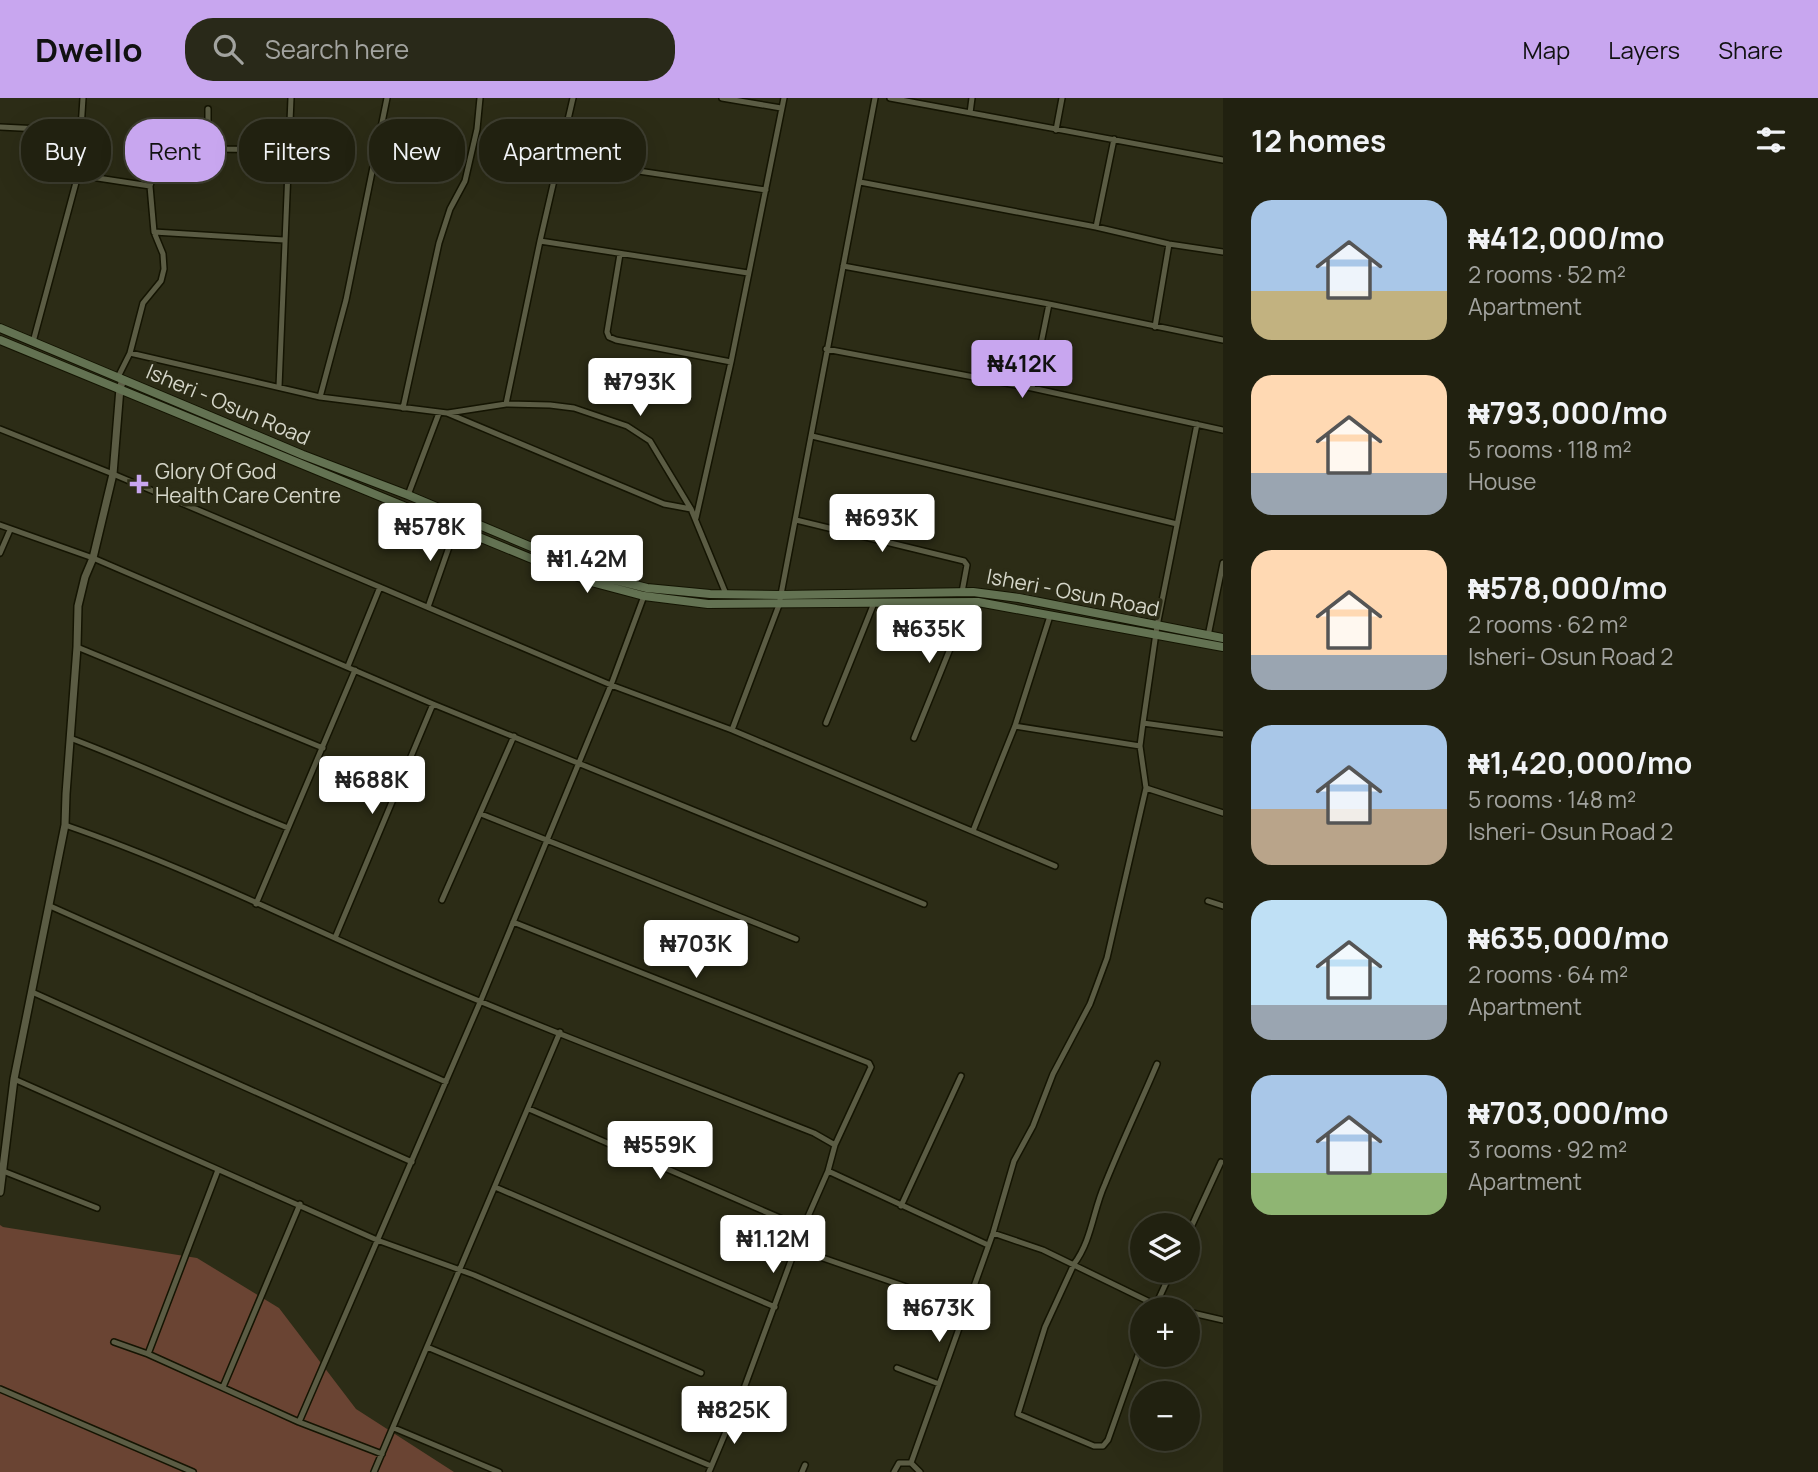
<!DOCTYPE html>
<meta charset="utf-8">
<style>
:root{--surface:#212110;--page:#292919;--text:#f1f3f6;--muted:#a2a39f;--line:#3e3e30;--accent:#c8a6ef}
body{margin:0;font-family:Manrope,sans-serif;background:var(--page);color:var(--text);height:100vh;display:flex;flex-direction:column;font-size:26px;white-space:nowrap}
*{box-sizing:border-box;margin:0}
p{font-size:23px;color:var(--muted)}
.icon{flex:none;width:38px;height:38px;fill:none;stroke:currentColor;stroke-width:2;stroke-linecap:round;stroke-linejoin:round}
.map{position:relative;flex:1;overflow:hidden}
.panel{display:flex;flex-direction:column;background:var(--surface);width:595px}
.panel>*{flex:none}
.top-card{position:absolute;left:21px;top:21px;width:665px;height:63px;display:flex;gap:14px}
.tools{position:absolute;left:1130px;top:1115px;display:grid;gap:14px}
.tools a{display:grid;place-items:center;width:70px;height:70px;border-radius:50%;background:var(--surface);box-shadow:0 7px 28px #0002,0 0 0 2px var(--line);font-size:35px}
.price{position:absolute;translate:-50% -60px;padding:0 16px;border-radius:7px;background:#fff;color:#222;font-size:23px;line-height:46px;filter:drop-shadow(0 2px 4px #0008)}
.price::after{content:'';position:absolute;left:50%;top:42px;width:21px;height:16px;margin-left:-10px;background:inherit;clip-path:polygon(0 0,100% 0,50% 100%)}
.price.current{background:var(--accent);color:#111}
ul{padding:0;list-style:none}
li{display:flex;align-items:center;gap:21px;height:175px;padding:0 28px}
li span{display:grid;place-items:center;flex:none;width:196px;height:140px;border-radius:21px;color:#555}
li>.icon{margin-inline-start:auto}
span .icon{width:84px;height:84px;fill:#fffc;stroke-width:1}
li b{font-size:30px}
h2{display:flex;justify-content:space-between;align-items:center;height:84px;padding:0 28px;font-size:30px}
.pill{padding:0 24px;border-radius:28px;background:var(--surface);box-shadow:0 7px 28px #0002,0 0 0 2px var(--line);font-size:24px;line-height:63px}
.pill.current{background:var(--accent);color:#111}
header{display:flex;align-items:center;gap:42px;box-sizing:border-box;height:98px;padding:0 35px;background:var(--accent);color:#111}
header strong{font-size:33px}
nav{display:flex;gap:38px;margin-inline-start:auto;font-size:24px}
.search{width:490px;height:63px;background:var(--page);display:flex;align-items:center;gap:18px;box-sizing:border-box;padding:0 24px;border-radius:28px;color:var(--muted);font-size:26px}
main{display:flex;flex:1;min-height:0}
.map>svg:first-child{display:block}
</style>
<header>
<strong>Dwello</strong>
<div class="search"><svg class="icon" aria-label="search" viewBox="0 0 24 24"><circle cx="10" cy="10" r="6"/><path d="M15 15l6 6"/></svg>Search here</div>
<nav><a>Map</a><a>Layers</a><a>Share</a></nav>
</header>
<main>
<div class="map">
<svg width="1223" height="1374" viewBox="0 0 1223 1374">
<rect width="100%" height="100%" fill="#2c2c16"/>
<!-- green -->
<path fill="#6a4433" d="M0 1127 3 1129 197 1160 279 1210 356 1311 454 1374H0Z"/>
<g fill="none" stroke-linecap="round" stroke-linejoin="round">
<defs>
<path id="minor" d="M722 0 781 10
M890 0 1223 62
M208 11V46L211 51 287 52
M970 15 972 0
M0 29 81 33
M1056 32 1062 0
M558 61 766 92
M78 77 150 88
M860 84 1096 129 1169 146 1223 154
M1096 129 1114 41
M154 134 284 142
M540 143 748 175
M620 156 607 234 609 239 616 242 731 264
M843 168 1049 206 1223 242
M1155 229 1169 146
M33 244 78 77 83 0
M826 251 1032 290 1223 332
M130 255 143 205 161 183 164 171 163 156 154 134 150 88 166 33
M118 279 130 255 320 299 447 315 664 406 691 411
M279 289 291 0
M1032 290 1049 206
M320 299 346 202 387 0
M506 306 540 143 573 0
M403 310 439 145 450 111 465 83 477 31 480 0
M448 315 506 306 550 307 574 310 627 328 650 343 691 411 726 496
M1197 326 1157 528 1143 625 1140 648 1146 690 1223 715
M0 331 113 376 611 587 732 632 1055 768
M812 338 1177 426
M408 397 439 315
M696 420 731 264 784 0
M796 422 964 463 967 467 962 494
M0 427 93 460 433 606 924 806
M0 455 10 432
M428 509 456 429
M1208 538 1223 465
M77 549 323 650
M348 568 380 489
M826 625 874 505
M1143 625 1223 636
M1015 628 1140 648
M732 632 779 507 875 0
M70 640C144 668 215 701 288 730
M914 640 969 504
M481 716 796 841
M65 727C184 768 296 824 411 874 544 932 680 982 814 1035L835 1047
M973 733 1015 628 1050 518
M442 802 514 638
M1208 803 1223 808
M256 806 355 572
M50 808 446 984
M513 824 869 965 871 969 835 1047 828 1073 988 1147
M335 840 433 606
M32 894 412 1064
M14 981 377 1142 474 1177 701 1275
M529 1011 803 1130
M3 1073 97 1110
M495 1089 775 1209
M901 1108 961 978
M993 1135 1043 1152 1156 1207 1175 1211
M1188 1136 1221 1064
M797 1151 967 1210
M1154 1211 1172 1172
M1188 1214 1223 1222
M1143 1243 1108 1342 1103 1348H1094L1018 1316 1045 1229 1074 1166C1092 1142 1093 1112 1105 1086 1121 1046 1140 1006 1157 966
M114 1244 148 1256 299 1324 382 1356
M427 1249 711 1368
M148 1256 218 1072
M897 1270 939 1286
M223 1289 300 1106
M0 1291 193 1374
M299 1324 481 902 611 587 644 498
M394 1330 499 1374
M911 1365 993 1135 1014 1063 1033 1028 1053 976 1090 906 1107 860 1146 690
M911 1365 920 1374
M374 1374 560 934
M709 1374 743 1293 803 1130 828 1073
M802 1374 805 1367
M894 1374 899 1365H911"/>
<path id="tertiary" d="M0 1094 14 981 65 727 66 696 77 549 78 508 85 479 93 460 113 376 120 290 123 282"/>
<path id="secondary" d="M0 230 303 357 408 397 603 479 647 490 710 496 781 497 973 494 1019 500 1223 540
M0 242 559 472 595 485 644 498 708 506 978 504 1223 549"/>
</defs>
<!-- minor casing -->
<use href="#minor" stroke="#141402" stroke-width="8"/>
<!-- tertiary casing -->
<use href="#tertiary" stroke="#141402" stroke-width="10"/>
<!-- secondary casing -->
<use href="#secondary" stroke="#141402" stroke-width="10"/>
<!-- minor -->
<use href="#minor" stroke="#5b5c44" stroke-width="5"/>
<!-- tertiary -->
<use href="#tertiary" stroke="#5b5c44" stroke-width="7"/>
<!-- secondary -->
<use href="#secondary" stroke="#637252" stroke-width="8"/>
</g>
<!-- markers -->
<path fill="#c8a6ef" stroke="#2c2c16" stroke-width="2.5" d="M135.5 375.5h7v7h7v7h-7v7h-7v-7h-7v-7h7z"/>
<g text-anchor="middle" stroke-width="7" stroke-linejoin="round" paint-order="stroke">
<!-- street labels -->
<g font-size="21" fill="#d5d6c9" stroke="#2c2c16">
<text transform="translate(228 307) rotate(23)" y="7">Isheri - Osun Road</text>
<text transform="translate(1073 495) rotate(11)" y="7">Isheri - Osun Road</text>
</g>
<!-- poi labels -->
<g font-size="21" fill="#d5d6c9" stroke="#2c2c16" text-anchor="start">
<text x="155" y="381">Glory Of God<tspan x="155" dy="24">Health Care Centre</tspan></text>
</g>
</g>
</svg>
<div class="tools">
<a><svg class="icon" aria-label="layers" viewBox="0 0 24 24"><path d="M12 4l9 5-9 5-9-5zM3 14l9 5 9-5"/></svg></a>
<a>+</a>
<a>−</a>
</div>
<b class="price current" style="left:1022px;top:302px">₦412K</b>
<b class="price" style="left:640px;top:320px">₦793K</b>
<b class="price" style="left:882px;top:456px">₦693K</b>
<b class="price" style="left:430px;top:465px">₦578K</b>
<b class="price" style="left:587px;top:497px">₦1.42M</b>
<b class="price" style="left:929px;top:567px">₦635K</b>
<b class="price" style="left:372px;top:718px">₦688K</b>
<b class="price" style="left:696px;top:882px">₦703K</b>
<b class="price" style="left:660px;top:1083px">₦559K</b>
<b class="price" style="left:773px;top:1177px">₦1.12M</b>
<b class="price" style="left:939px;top:1246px">₦673K</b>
<b class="price" style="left:734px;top:1348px">₦825K</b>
<div class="top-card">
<a class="pill">Buy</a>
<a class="pill current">Rent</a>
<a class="pill">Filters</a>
<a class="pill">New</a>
<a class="pill">Apartment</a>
</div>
</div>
<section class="panel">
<h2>12 homes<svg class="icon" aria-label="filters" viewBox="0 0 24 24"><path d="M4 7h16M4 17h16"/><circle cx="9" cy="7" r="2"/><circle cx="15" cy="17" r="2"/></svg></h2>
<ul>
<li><span style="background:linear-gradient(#a9c7e8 65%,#c2b280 0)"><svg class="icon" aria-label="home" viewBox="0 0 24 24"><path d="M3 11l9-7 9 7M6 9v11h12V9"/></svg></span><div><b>₦412,000/mo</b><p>2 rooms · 52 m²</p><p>Apartment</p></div></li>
<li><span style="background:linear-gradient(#ffd9b3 70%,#9aa5b1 0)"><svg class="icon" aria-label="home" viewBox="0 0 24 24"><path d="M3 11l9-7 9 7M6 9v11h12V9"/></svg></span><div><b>₦793,000/mo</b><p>5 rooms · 118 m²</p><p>House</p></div></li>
<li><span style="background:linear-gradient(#ffd9b3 75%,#9aa5b1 0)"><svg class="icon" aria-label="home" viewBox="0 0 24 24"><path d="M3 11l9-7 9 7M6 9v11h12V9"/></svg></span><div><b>₦578,000/mo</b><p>2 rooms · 62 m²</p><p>Isheri- Osun Road 2</p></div></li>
<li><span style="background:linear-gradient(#a9c7e8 60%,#b9a48a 0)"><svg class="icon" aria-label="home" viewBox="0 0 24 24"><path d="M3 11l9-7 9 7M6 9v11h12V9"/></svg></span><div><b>₦1,420,000/mo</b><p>5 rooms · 148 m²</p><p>Isheri- Osun Road 2</p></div></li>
<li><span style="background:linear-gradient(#bfe0f5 75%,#9aa5b1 0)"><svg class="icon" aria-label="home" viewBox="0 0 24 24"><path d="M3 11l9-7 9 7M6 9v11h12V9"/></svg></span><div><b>₦635,000/mo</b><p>2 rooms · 64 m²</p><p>Apartment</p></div></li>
<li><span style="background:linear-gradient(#a9c7e8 70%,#8fb573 0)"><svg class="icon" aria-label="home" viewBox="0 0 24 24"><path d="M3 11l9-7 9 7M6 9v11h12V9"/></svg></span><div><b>₦703,000/mo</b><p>3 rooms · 92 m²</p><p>Apartment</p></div></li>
</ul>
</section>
</main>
